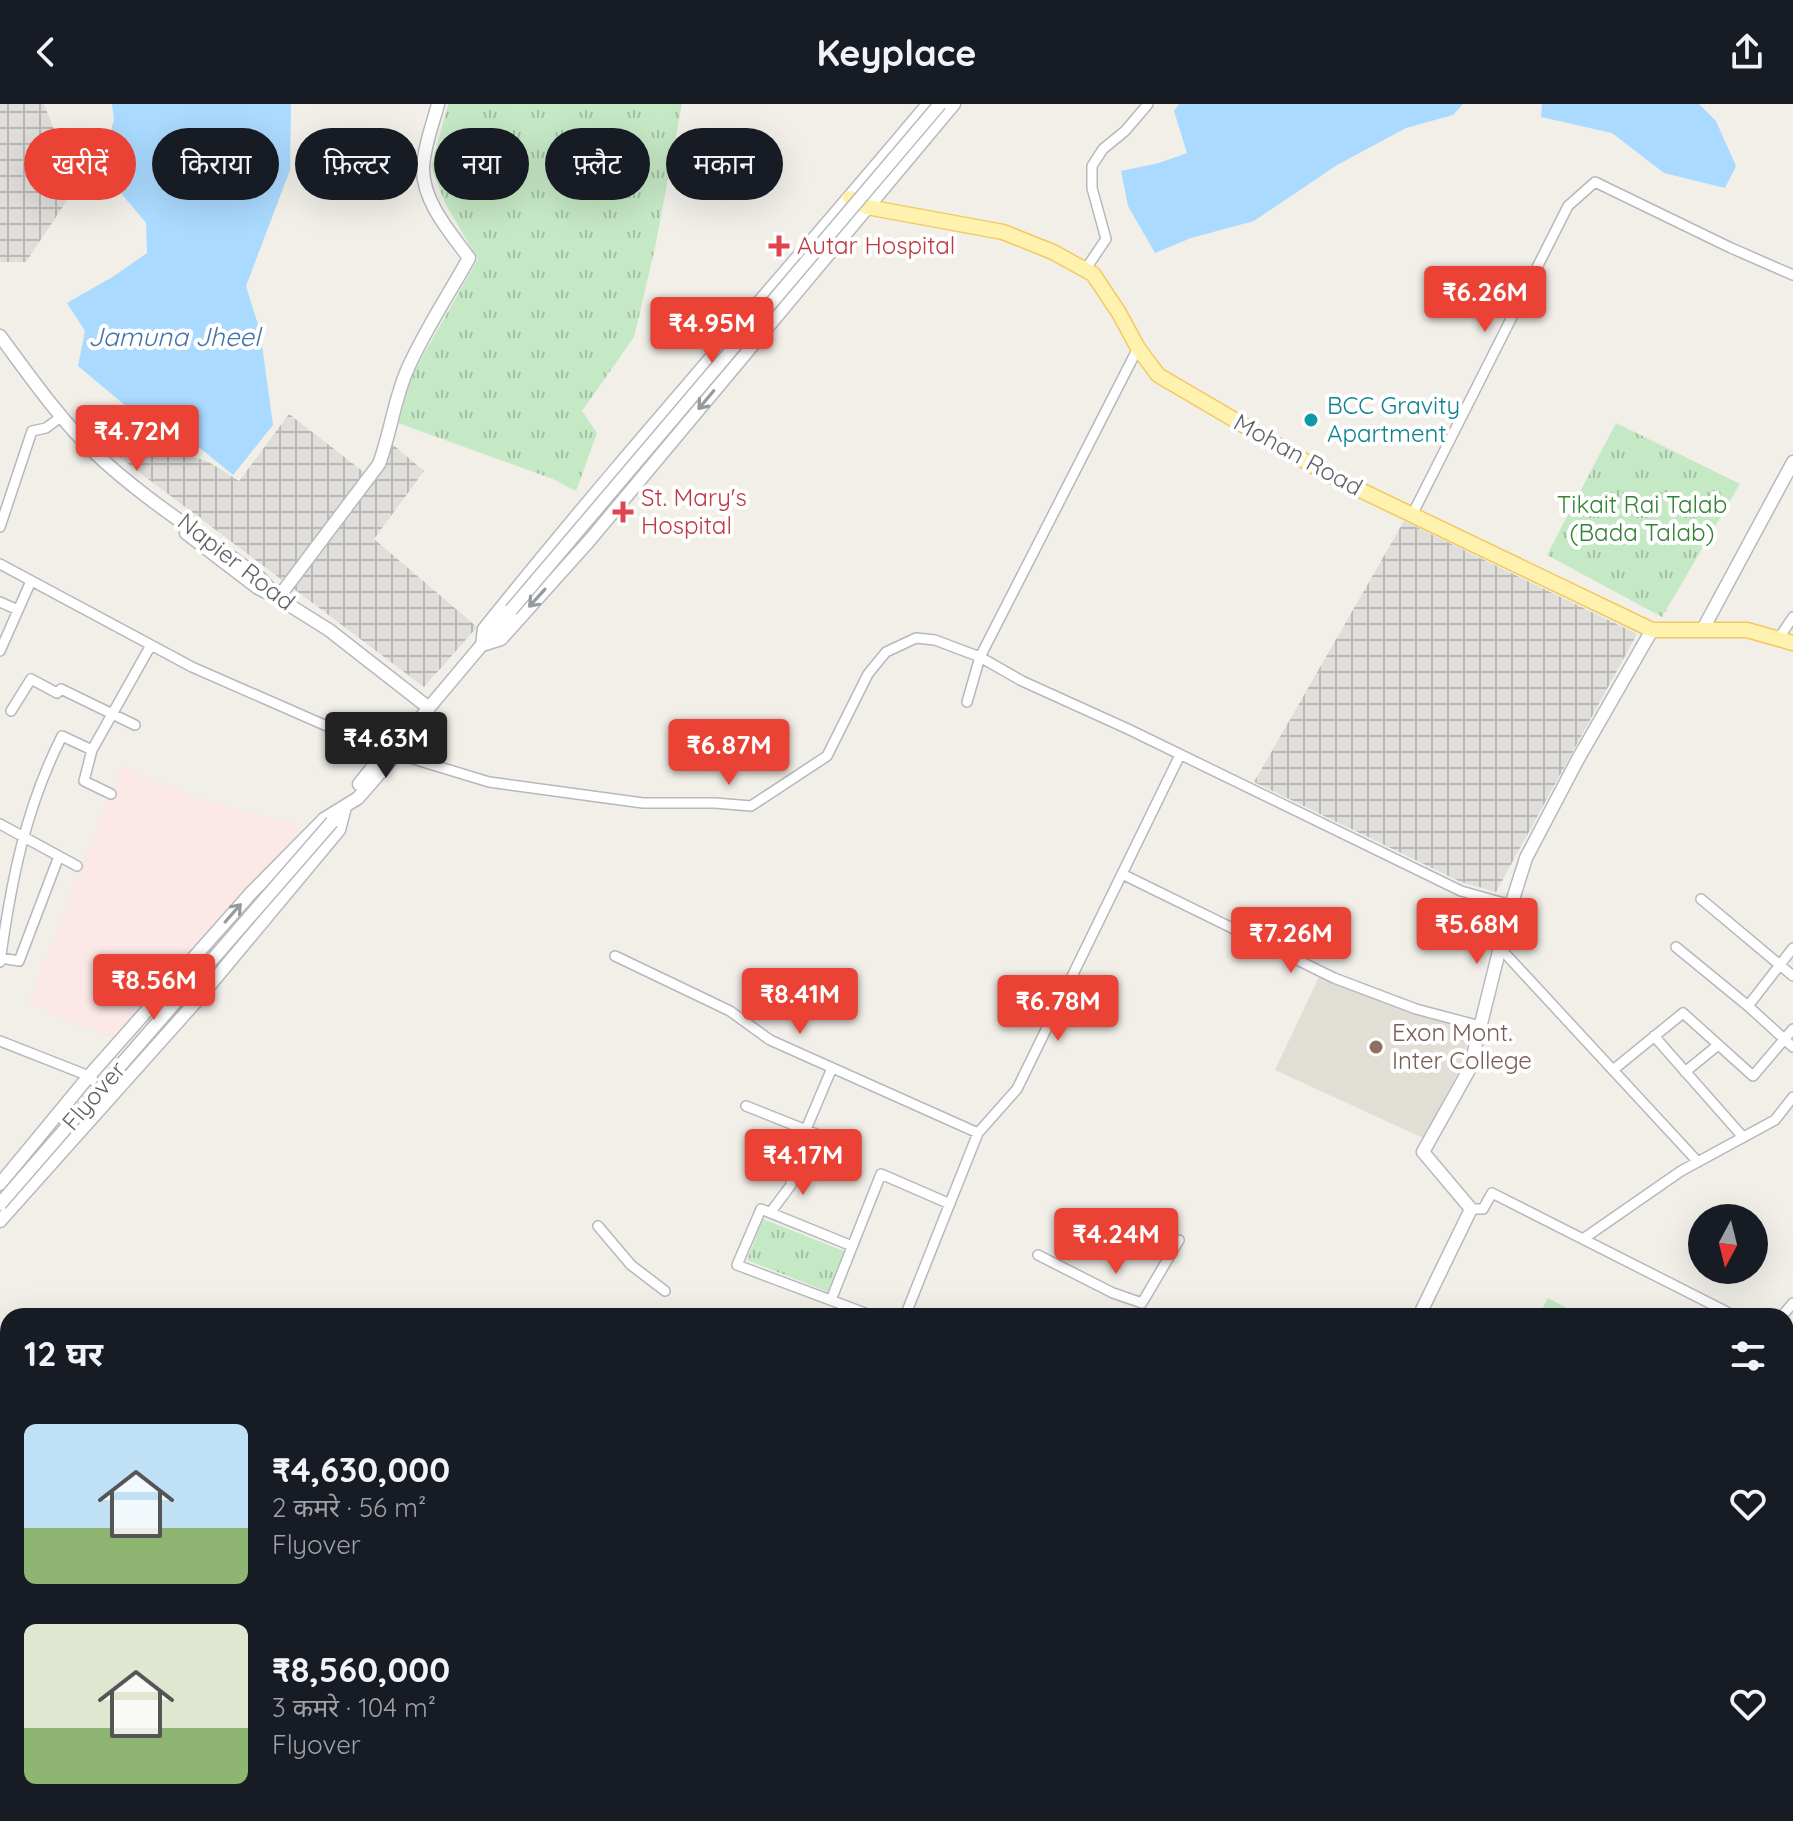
<!DOCTYPE html>
<html lang="hi">
<meta charset="utf-8">
<style>
:root{--surface:#171b24;--page:#242831;--text:#f1f3f6;--muted:#9ea1a6;--accent:#ea4335}
body{margin:0;font-family:Quicksand,"Noto Sans Devanagari",sans-serif;background:var(--page);color:var(--text);height:100vh;display:flex;flex-direction:column;font-size:30px;white-space:nowrap}
*{box-sizing:border-box;margin:0}
p{font-size:26px;color:var(--muted)}
.icon{flex:none;width:44px;height:44px;fill:none;stroke:currentColor;stroke-width:2;stroke-linecap:round;stroke-linejoin:round}
.map{position:relative;flex:1;overflow:hidden}
.drawer{position:absolute;left:0px;top:1204px;width:1794px;height:514px;display:flex;flex-direction:column;background:var(--surface);border-radius:24px 24px 0 0;box-shadow:0 8px 32px #0002}
.drawer>*{flex:none}
.banner{position:absolute;left:24px;top:24px;width:800px;height:72px;display:flex;gap:16px}
.needle{width:52px;rotate:187deg}
.buttons{position:absolute;left:1688px;top:1100px;display:grid;gap:16px}
.buttons a{display:grid;place-items:center;width:80px;height:80px;border-radius:50%;background:var(--surface);box-shadow:0 8px 32px #0002;font-size:40px}
.price{position:absolute;translate:-50% -68px;padding:0 18px;border-radius:8px;background:var(--accent);color:#fff;font-size:26px;line-height:52px;filter:drop-shadow(0 2px 4px #0008)}
.price::after{content:'';position:absolute;left:50%;top:48px;width:24px;height:18px;margin-left:-12px;background:inherit;clip-path:polygon(0 0,100% 0,50% 100%)}
.price.current{background:#222;color:#fff}
ul{padding:0;list-style:none}
li{display:flex;align-items:center;gap:24px;height:200px;padding:0 24px}
li span{display:grid;place-items:center;flex:none;width:224px;height:160px;border-radius:12px;color:#555}
li>.icon{margin-inline-start:auto}
span .icon{width:96px;height:96px;fill:#fffc;stroke-width:1}
li b{font-size:34px}
h2{display:flex;justify-content:space-between;align-items:center;height:96px;padding:0 24px;font-size:34px}
.chip{padding:0 28px;border-radius:36px;background:var(--surface);box-shadow:0 8px 32px #0002;font-size:28px;line-height:72px}
.chip.current{background:var(--accent);color:#fff}
header{display:flex;justify-content:space-between;align-items:center;height:104px;padding:0 24px;background:var(--surface);font-size:36px;font-weight:700}
.map>svg:first-child{display:block}
</style>
<header><svg class="icon" aria-label="back" viewBox="0 0 24 24"><path d="M15 5l-7 7 7 7"/></svg>Keyplace<svg class="icon" aria-label="share" viewBox="0 0 24 24"><path d="M12 15V3M7 8l5-5 5 5M5 13v7h14v-7"/></svg></header>
<div class="map">
<svg width="1793" height="1717" viewBox="0 0 1793 1717">
<defs>
<pattern id="industrial-grid" width="8" height="8" patternUnits="userSpaceOnUse" patternTransform="scale(2)"><rect width="8" height="8" fill="#e0deda"/><path d="M0 4h8M4 0v8" fill="none" stroke="#b9b8b5"/></pattern>
<pattern id="grass-tufts" width="24" height="20" patternUnits="userSpaceOnUse" patternTransform="scale(2)"><rect width="24" height="20" fill="#c5e8c5"/><path d="M3 7l-1-3M5 7V3M7 7l1-3M15 17l-1-3M17 17v-4M19 17l1-3" fill="none" stroke="#a3c0a4"/></pattern>
</defs>
<rect width="100%" height="100%" fill="#f1efe8"/>
<!-- industrial -->
<path fill="url(#industrial-grid)" d="M0 0H44L76 83 26 158H0Z
M118 309 167 345 207 357 239 377 289 310 365 369 391 339 424 367 374 435 477 523 424 583 99 338Z
M1404 417 1637 530 1496 788 1461 778 1254 678Z"/>
<!-- education -->
<path fill="#e1ded6" d="M1319 873 1371 894 1471 925 1462 961 1423 1034 1275 966Z"/>
<!-- medical -->
<path fill="#fce8e6" d="M122 662 194 693 303 722 117 936 28 900Z"/>
<!-- grass -->
<path fill="url(#grass-tufts)" d="M448 0H682L655 144 634 233 582 307 597 329 576 387 553 375 398 319 412 271 478 155 446 101 431 63Z
M1616 319 1740 380 1662 513 1547 451Z
M763 1115 844 1147 828 1188 747 1156Z
M1548 1194 1582 1212H1538Z
M1787 1312 1793 1315V1371L1786 1372Z"/>
<!-- water -->
<path fill="#aadaff" d="M112 0H291L290 66 246 182 260 227 273 321 233 371 200 344 163 333 78 262 85 227 67 199 114 172 147 149 146 119 115 82 127 53 110 29 114 16Z
M1179 0H1463L1453 11 1406 24 1337 61 1254 117 1191 134 1155 149 1128 102 1121 67 1159 59 1187 49 1174 7Z
M1542 0H1699L1716 17 1736 62 1725 84 1664 69 1612 29 1541 13Z"/>
<g fill="none" stroke-linecap="round" stroke-linejoin="round">
<defs>
<path id="street" d="M1085 166 1106 135 1092 84V62L1103 45 1125 27 1148 0
M1412 411 1568 102 1595 78 1731 144 1793 171
M0 423 32 327 46 324 62 312
M0 460 192 563 386 648
M0 498 18 506
M1779 534 1793 513
M0 547 31 477
M967 598 980 553 1138 244
M11 607 31 575 57 589 61 585 135 621
M92 646 84 677 111 690
M394 652 410 654 489 678 643 699H715L751 702 827 652 868 570 886 548 916 534 935 536 980 553 1022 577 1128 625 1461 787 1511 801
M0 720 77 762
M1122 770 1334 874 1416 905 1480 922
M1701 795 1793 872
M1676 843 1748 902 1793 943
M1500 844 1698 1058
M615 852 730 907 770 936 978 1029
M1 854 19 857 59 752
M0 858C11 778 25 705 62 632L92 646 151 541
M1748 902 1793 844
M1654 932 1743 1033
M0 937 89 972 105 988
M1613 966 1683 909 1753 972 1793 925
M1685 968 1718 941
M746 1002 849 1043
M1471 1105H1483L1492 1089 1735 1212
M770 1109 791 1081 790 1063 832 964
M598 1122 631 1161 665 1187
M1583 1135 1681 1067 1775 1016 1793 993
M852 1142 761 1105 737 1161 873 1212
M1038 1151 1113 1189 1142 1199 1179 1136
M831 1196 881 1070 950 1100
M905 1212 978 1029 1017 985 1180 651
M1782 1212 1793 1199
M1786 1238 1793 1242
M0 1283 8 1286
M1786 1649 1793 1629
M1786 1658 1793 1659
M839 1710 840 1717
M1597 1717 1599 1710"/>
<path id="secondary" d="M928 0C781 176 627 346 484 525L482 541 501 535 589 437 954 0
M0 232C29 271 58 313 93 347 143 395 205 433 260 474L278 494 329 526 429 604
M186 429 258 484 272 491
M278 494 379 360C391 328 394 295 408 264 425 226 449 190 469 154 450 128 422 97 423 63 424 42 433 20 438 0
M1703 525 1793 358
M359 680 390 642 401 637
M0 1080 89 972 251 789 324 715 358 694 398 648 401 637 511 506
M0 1117 200 893 339 726 345 703
M1419 1212 1471 1105 1423 1048 1470 964 1508 811 1526 754 1578 655 1652 526
M1786 1532H1793
M209 1710 218 1717
M139 1717 147 1710
M1029 1717 1043 1710
M1738 1717 1741 1710"/>
<path id="primary" d="M850 94 867 103 1003 128 1053 148 1093 170 1119 209 1138 244 1158 271 1327 370 1652 526H1747L1793 539"/>
</defs>
<!-- street casing -->
<use href="#street" stroke="#b5b8bc" stroke-width="12"/>
<!-- secondary casing -->
<use href="#secondary" stroke="#b6babf" stroke-width="15"/>
<!-- primary casing -->
<use href="#primary" stroke="#f2c960" stroke-width="17"/>
<!-- street -->
<use href="#street" stroke="#fff" stroke-width="9"/>
<!-- secondary -->
<use href="#secondary" stroke="#fff" stroke-width="12"/>
<!-- primary -->
<use href="#primary" stroke="#fff2af" stroke-width="14"/>
<defs>
<path id="secondary-bridge" d="M511 506 940 0
M0 1100 332 718"/>
</defs>
<!-- secondary-bridge casing -->
<use href="#secondary-bridge" stroke="#b6babf" stroke-width="15" stroke-linecap="butt"/>
<!-- secondary-bridge -->
<use href="#secondary-bridge" stroke="#fff" stroke-width="12"/>
</g>
<!-- one-way arrows -->
<defs><path id="oneway-shaft" d="M-6 0H5M1.5-3L5.5 0L1.5 3" fill="none" stroke-width="1.6" stroke-linecap="round" stroke-linejoin="round" transform="scale(2)"/></defs>
<g stroke="#979a9d">
<use href="#oneway-shaft" transform="translate(706 296) rotate(130)"/>
<use href="#oneway-shaft" transform="translate(537 494) rotate(132)"/>
<use href="#oneway-shaft" transform="translate(233 809) rotate(-49)"/>
</g>
<!-- markers -->
<g fill="#e0444e" stroke="#fff" stroke-width="3">
<path d="M775 130h8v8h8v8h-8v8h-8v-8h-8v-8h8z"/>
<path d="M619 396h8v8h8v8h-8v8h-8v-8h-8v-8h8z"/>
</g>
<circle fill="#0f9aa8" stroke="#fff" stroke-width="3" cx="1311" cy="316" r="8"/>
<circle fill="#8d6e63" stroke="#fff" stroke-width="3" cx="1376" cy="943" r="8"/>
<g text-anchor="middle" stroke-width="8" stroke-linejoin="round" paint-order="stroke">
<!-- health labels -->
<g font-size="24" fill="#be3a42" stroke="#fff" text-anchor="start">
<text x="797" y="150">Autar Hospital</text>
<text x="641" y="402">St. Mary's<tspan x="641" dy="28">Hospital</tspan></text>
</g>
<!-- culture labels -->
<g font-size="24" fill="#0d838f" stroke="#fff" text-anchor="start">
<text x="1327" y="310">BCC Gravity<tspan x="1327" dy="28">Apartment</tspan></text>
</g>
<!-- street labels -->
<g font-size="24" fill="#5f6368" stroke="#fff">
<text transform="translate(1298 351) rotate(29)" y="8">Mohan Road</text>
<text transform="translate(236 458) rotate(38)" y="8">Napier Road</text>
<text transform="translate(94 992) rotate(-49)" y="8">Flyover</text>
</g>
<!-- park labels -->
<g font-size="24" fill="#348238" stroke="#fff">
<text x="1642" y="409">Tikait Rai Talab<tspan x="1642" dy="28">(Bada Talab)</tspan></text>
</g>
<!-- education labels -->
<g font-size="24" fill="#785e54" stroke="#fff" text-anchor="start">
<text x="1392" y="937">Exon Mont.<tspan x="1392" dy="28">Inter College</tspan></text>
</g>
<!-- water labels -->
<g font-size="26" font-style="italic" fill="#4174aa" stroke="#fff">
<text x="174" y="242">Jamuna Jheel</text>
</g>
</g>
</svg>
<div class="buttons">
<a><svg class="needle" viewBox="-14 -14 28 28"><path d="M0-13l5 13h-10z" fill="#e53935"/><path d="M0 13l5-13h-10z" fill="#9ea1a6"/></svg></a>
</div>
<b class="price" style="left:1485px;top:230px">₹6.26M</b>
<b class="price" style="left:712px;top:261px">₹4.95M</b>
<b class="price" style="left:137px;top:369px">₹4.72M</b>
<b class="price current" style="left:386px;top:676px">₹4.63M</b>
<b class="price" style="left:729px;top:683px">₹6.87M</b>
<b class="price" style="left:1477px;top:862px">₹5.68M</b>
<b class="price" style="left:1291px;top:871px">₹7.26M</b>
<b class="price" style="left:154px;top:918px">₹8.56M</b>
<b class="price" style="left:800px;top:932px">₹8.41M</b>
<b class="price" style="left:1058px;top:939px">₹6.78M</b>
<b class="price" style="left:803px;top:1093px">₹4.17M</b>
<b class="price" style="left:1116px;top:1172px">₹4.24M</b>
<div class="banner">
<a class="chip current">खरीदें</a>
<a class="chip">किराया</a>
<a class="chip">फ़िल्टर</a>
<a class="chip">नया</a>
<a class="chip">फ़्लैट</a>
<a class="chip">मकान</a>
</div>
<section class="drawer">
<h2>12 घर<svg class="icon" aria-label="filters" viewBox="0 0 24 24"><path d="M4 7h16M4 17h16"/><circle cx="9" cy="7" r="2"/><circle cx="15" cy="17" r="2"/></svg></h2>
<ul>
<li><span style="background:linear-gradient(#bfe0f5 65%,#8fb573 0)"><svg class="icon" aria-label="home" viewBox="0 0 24 24"><path d="M3 11l9-7 9 7M6 9v11h12V9"/></svg></span><div><b>₹4,630,000</b><p>2 कमरे · 56 m²</p><p>Flyover</p></div><svg class="icon" aria-label="heart" viewBox="0 0 24 24"><path d="M12 20l-8-8c-3-5 5-10 8-4 3-6 11-1 8 4z"/></svg></li>
<li><span style="background:linear-gradient(#dfe7d0 65%,#8fb573 0)"><svg class="icon" aria-label="home" viewBox="0 0 24 24"><path d="M3 11l9-7 9 7M6 9v11h12V9"/></svg></span><div><b>₹8,560,000</b><p>3 कमरे · 104 m²</p><p>Flyover</p></div><svg class="icon" aria-label="heart" viewBox="0 0 24 24"><path d="M12 20l-8-8c-3-5 5-10 8-4 3-6 11-1 8 4z"/></svg></li>
</ul>
</section>
</div>
